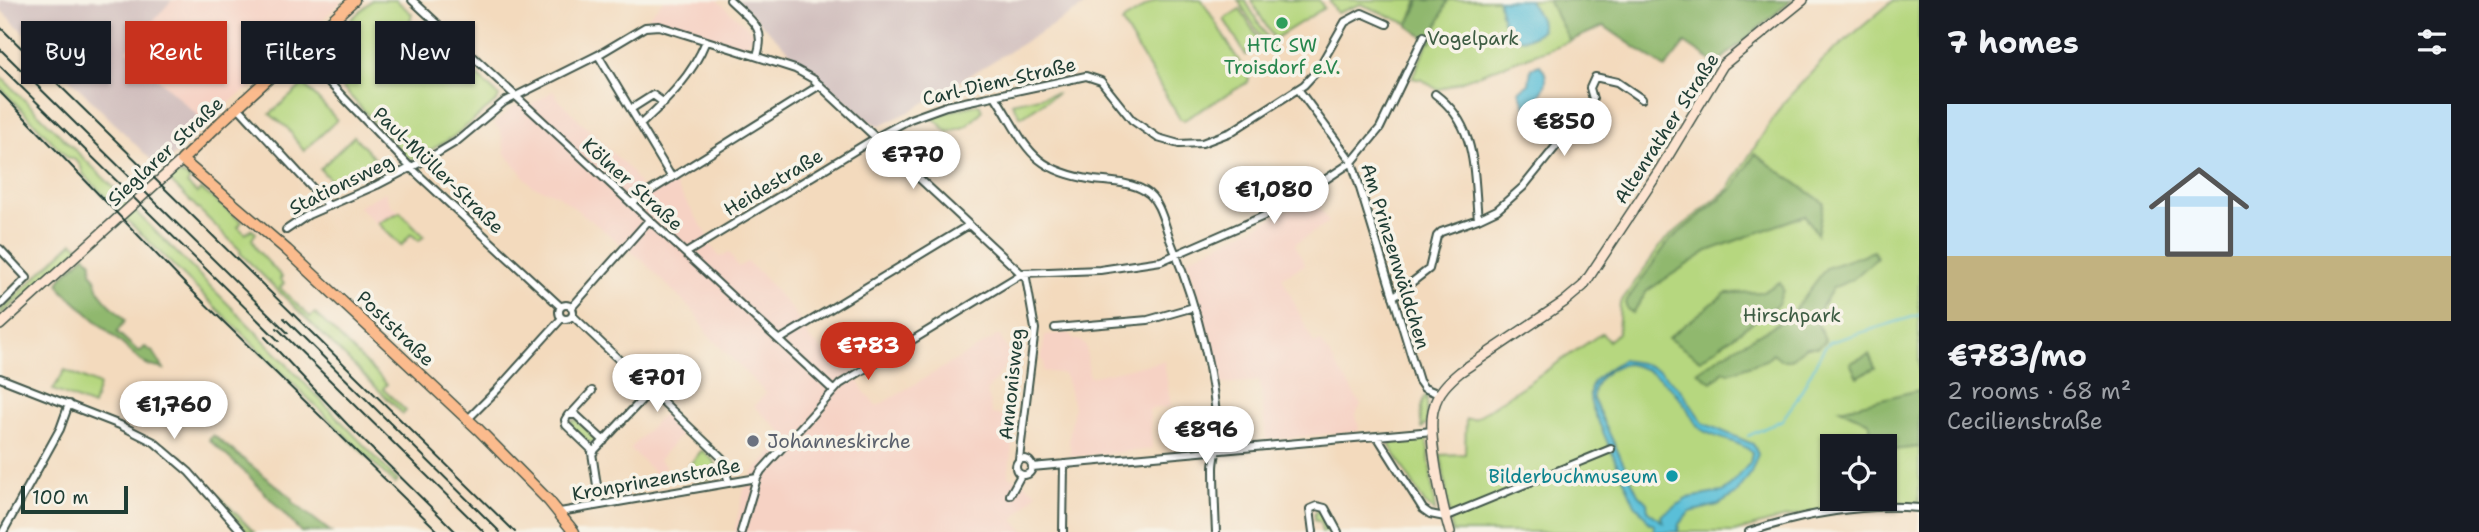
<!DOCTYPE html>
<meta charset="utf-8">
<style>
:root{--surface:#171b24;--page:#242831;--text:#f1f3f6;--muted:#9ea1a6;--accent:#c8321e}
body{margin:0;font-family:"Shantell Sans",sans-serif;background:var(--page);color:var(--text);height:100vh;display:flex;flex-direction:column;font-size:26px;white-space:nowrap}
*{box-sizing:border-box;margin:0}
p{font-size:23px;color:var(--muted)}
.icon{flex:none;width:38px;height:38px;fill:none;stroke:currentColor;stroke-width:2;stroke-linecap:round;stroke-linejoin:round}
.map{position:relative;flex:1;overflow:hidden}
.side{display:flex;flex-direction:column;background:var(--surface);width:560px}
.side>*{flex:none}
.banner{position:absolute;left:21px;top:21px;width:665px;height:63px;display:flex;gap:14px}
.fabs{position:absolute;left:1820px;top:434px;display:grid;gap:14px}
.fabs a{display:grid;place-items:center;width:77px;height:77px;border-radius:0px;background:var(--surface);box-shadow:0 2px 5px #0004;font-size:35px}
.scale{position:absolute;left:21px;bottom:18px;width:107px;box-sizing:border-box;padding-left:7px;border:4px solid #1f3d34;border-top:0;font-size:19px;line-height:24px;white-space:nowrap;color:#1f3d34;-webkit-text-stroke:5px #f7f3e8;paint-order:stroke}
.price{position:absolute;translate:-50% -60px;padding:0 16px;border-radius:24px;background:#fff;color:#222;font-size:23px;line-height:46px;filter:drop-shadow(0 2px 4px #0008)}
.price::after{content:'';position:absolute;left:50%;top:42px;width:21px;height:16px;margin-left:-10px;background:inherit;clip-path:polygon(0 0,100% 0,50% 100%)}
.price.current{background:var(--accent);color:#fff}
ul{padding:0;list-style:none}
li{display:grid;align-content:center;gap:14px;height:371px;padding:0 28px}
li span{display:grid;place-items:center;height:217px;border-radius:0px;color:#555}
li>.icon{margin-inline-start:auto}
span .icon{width:126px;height:126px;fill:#fffc;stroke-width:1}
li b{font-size:30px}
h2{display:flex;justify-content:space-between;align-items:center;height:84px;padding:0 28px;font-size:30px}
.pill{padding:0 24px;border-radius:0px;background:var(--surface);box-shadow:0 2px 5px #0004;font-size:24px;line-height:63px}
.pill.current{background:var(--accent);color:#fff}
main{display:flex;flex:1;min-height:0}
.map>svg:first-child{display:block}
</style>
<main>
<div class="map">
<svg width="1919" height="532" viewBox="0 0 1919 532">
<rect width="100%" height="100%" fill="#f7f3e8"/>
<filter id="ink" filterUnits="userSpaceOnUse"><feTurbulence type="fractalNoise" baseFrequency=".0143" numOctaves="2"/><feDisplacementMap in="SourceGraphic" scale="14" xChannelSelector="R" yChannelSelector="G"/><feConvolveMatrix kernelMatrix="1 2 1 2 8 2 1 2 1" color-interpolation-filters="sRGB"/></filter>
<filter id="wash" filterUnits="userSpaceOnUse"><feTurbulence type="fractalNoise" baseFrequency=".00686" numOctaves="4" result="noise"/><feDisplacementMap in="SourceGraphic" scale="28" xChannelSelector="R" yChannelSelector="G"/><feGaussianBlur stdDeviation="1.57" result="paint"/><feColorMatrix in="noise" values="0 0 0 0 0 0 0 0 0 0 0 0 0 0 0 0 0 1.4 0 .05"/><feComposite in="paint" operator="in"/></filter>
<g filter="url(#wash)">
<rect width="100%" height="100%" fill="#f3dabd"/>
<!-- built -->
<path fill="#f6d2c4" d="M172 0H343L253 86 235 98 206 123 127 50Z
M664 0H717L753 32V36L743 47 652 19 649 16Z
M553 91 560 101 631 171 646 196 672 180 707 234 710 245 720 257 729 252 738 267 747 262 761 274 794 312 810 339 831 358 842 351 854 368 863 390 877 406 999 335 1012 357 987 391 992 414 1016 418 1008 476 1023 482 1037 493 1013 520 1025 532H734L744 490 754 472 786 436 754 406 766 393 707 334 696 314 643 261 558 195 532 186 505 153 501 132 494 123 515 106 531 105Z
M385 192 391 206H393L425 236 420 242 411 236 401 247 358 206Z
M1311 196 1329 222 1295 244 1305 265 1282 277 1314 344 1321 341 1361 405 1356 414 1359 431 1266 440 1260 381 1219 384 1201 303 1187 259 1279 215Z
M1069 333 1074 340H1079L1086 346 1089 377 1164 361 1171 407 1149 409 1152 449 1071 457 1069 439 1074 407 1067 380 1064 374 1043 371 1044 361H1041L1045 335Z
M663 414 683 432 659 460 666 467 654 475 653 471 630 449Z"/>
<!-- industrial -->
<path fill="#d1bfbe" d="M0 0H172L127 50 206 123 160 169 0 9Z
M737 0H1094L909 112 879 126 869 121 801 63Z"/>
<!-- green -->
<path fill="#b6d77f" stroke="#6a8a5a" stroke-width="2" fill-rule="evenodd" d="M372 0H396L412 14 405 40 414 50 425 48 429 54 426 67 459 59 499 96 497 101 453 137 414 160 406 157 318 61V57L331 46 343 27Z
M1156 0H1202L1249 78 1248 82 1184 120 1180 119 1122 23 1124 20Z
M1238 0H1245L1273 47 1269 50Z
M1251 0H1319L1324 8 1274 39Z
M1329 0H1418L1408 24 1361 4 1337 13Z
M1447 0H1548L1570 41 1438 90 1422 80 1412 78Z
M1894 0H1919V505L1864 503 1786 517 1734 532H1452L1442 462 1439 455 1465 454 1466 419H1474L1602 333 1608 341 1618 333 1620 303 1665 240 1728 189 1783 103 1827 56ZM1832 446H1885V499H1832Z
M1240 9 1262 45 1246 55 1224 19Z
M346 19 330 43 312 59 309 56 310 50Z
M0 76 123 197 128 204 120 212 83 174C81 164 77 159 67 157L0 87Z
M304 84 337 120 304 151C297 143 294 138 289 130 287 126 275 119 270 114Z
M1058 93 1021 117 1012 103Z
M979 104 982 111 967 126 948 132 931 116Z
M354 136 378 162 333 183 320 169Z
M177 175H184L190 180 187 184 197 193 201 189 242 222 238 227 246 234 251 229 256 233 252 239 257 250 282 277 280 279 284 283 280 288 310 317 315 313 387 384 383 389 406 411 403 414 240 253 241 251 169 180Z
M134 210 252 328 398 481 395 484 125 218Z
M400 212 424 236 419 241 411 234 401 246 378 223Z
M73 242 80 248 38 285 0 315V311Z
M65 370 99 385 93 406 53 390Z
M1427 394V423L1422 428C1420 417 1419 403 1427 394Z
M572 420H576L596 438V442L590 443 571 426Z
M1423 438 1427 440 1435 511 1425 504 1390 446 1393 440Z
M702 450 715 462 718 474 715 478 699 481 687 468Z
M182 456 187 463 254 532H248L181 459Z
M1318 509 1325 512 1334 532H1322L1320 522 1314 520V515Z"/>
<!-- forest -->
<path fill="#90b86e" stroke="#587a51" stroke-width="2" d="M1420 0H1448L1431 42 1408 26Z
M1548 0H1792L1716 64 1685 43 1665 68 1604 26 1570 41Z
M1755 154 1824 203 1817 234 1805 215 1708 251 1647 291 1633 313 1627 309 1625 303 1669 241 1733 188Z
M1874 251 1877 258 1853 279 1833 288 1822 306 1817 323 1826 341 1818 347H1806L1791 360H1781L1773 353 1766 360 1729 373 1724 371 1712 382 1697 372 1722 355 1789 317 1826 268Z
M85 255 92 262 91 272C97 278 96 286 101 294 108 305 117 309 125 321L117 332 139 352 145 347 154 353 164 369 150 366 141 361 63 291 59 285 60 279Z
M1780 282 1783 290 1778 304 1700 360 1668 338 1726 293 1763 292Z
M1869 354 1875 368 1857 377 1850 363Z
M1919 390V447L1885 451V446H1873L1869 422 1840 409Z
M213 435 293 499 292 502 331 532H301L248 475 209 440Z"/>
<!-- water -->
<path fill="#5abfd8" stroke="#3c7e86" stroke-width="2" fill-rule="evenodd" d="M1498 0H1529L1540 19 1542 29C1536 36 1524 41 1515 38L1513 32 1503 21Z
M1540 65C1552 79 1544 90 1535 103V107L1526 108 1519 91 1529 84 1531 68Z
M1622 360 1640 363 1659 370 1681 390 1703 423 1753 444 1758 454 1751 473 1736 494 1718 505 1690 512 1679 524 1678 532H1654V525L1649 523 1644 514 1635 505 1592 407C1583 380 1603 373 1622 360ZM1627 364C1653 368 1672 386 1687 408 1691 415 1695 425 1702 430 1718 440 1738 440 1752 452L1750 463 1728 488 1722 492 1688 498 1663 514 1661 516 1663 522 1648 511 1647 503 1638 494 1593 399C1591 381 1610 366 1627 364Z"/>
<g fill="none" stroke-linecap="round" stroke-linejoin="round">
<!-- stream -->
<path stroke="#5abfd8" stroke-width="2" d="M1748 436 1782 420 1797 399 1824 348 1830 342 1919 315"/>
</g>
</g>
<g filter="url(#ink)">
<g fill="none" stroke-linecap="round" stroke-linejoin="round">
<defs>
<path id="street" d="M412 0 833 390
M730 0C750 20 767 26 757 56
M299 51 411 168 561 307
M598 55 672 178
M1298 89 1352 162 1419 381 1424 388 1439 394
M1435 94C1478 126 1473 171 1478 219
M995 96C1027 146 1029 170 1094 180 1110 182 1131 182 1145 191 1160 199 1165 227 1171 242 1196 304 1214 370 1218 437 1218 448 1214 458 1214 468 1214 490 1215 511 1216 532
M238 107 329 206
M631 109 653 95 664 103
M641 124C668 99 692 76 706 41
M631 203 820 85
M286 230 308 215 377 185 429 158 456 142 504 102 598 55 645 27 659 26 739 51 795 69 813 79 1026 278 1035 329 1019 459
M0 249 27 278 0 305
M686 253 877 137 910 119 946 106 1086 76 1101 81 1132 120 1158 138 1179 144 1202 143 1231 132 1304 85 1317 71 1345 22 1362 13 1387 24
M1023 273 1100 270 1161 261 1264 216 1311 189 1352 162 1380 128 1424 36
M1393 297 1429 269 1437 236 1441 232 1478 219 1497 210 1523 187 1557 145 1584 117 1593 99 1590 88 1595 77 1617 82 1642 99
M559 312a7 7 0 1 1 14 0a7 7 0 1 1-14 0Z
M572 307 649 220
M573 316 722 458 729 483
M1055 328 1148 320 1194 307
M779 340 969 225
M0 378 120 425 154 442 189 472 242 532
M571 414 592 391
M468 419 498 389 562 318
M1377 436 1423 509 1430 514 1445 517 1611 449
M594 452 566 425 565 420 568 415H576L604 441
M1016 467a8 8 0 1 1 16 0a8 8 0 1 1-16 0Z
M1032 467 1433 431
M1010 495 1021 475
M600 505 592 453 651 390
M560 512 757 478
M3 532 60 429 69 404
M741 532 757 478 761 471 840 384 1023 273
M1063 532 1064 464
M1313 532 1310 509 1317 506 1325 508 1338 532
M1749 532C1803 514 1863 503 1919 508"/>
<path id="secondary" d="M0 325 182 160
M1450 532C1442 505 1426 432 1434 407 1438 392 1448 382 1460 372L1564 302 1583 286 1659 171 1723 65 1803 0"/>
<path id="primary" d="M354 0 221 122 182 160 287 250 479 430 549 501 574 532"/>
</defs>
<!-- street casing -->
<use href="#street" stroke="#3f5549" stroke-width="10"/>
<!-- secondary casing -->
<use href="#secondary" stroke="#3f5549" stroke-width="12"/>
<!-- primary casing -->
<use href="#primary" stroke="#3f5549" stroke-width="13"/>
<!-- street -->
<use href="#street" stroke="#fff" stroke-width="6"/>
<!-- secondary -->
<use href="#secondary" stroke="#fde4d1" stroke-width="9"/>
<!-- primary -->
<use href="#primary" stroke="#fbbb8d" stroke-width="10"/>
<!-- rail -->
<path stroke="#1f3d34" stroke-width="2" d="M0 27 515 532
M0 49 288 333
M0 66 279 341
M0 92 187 286 439 532
M284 318 500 532
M277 328 484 532
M265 337 348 425 456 532"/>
</g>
</g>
<!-- markers -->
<circle fill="#2e9e5b" stroke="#f7f3e8" stroke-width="2.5" cx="1282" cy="23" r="7"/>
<circle fill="#6b7280" stroke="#f7f3e8" stroke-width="2.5" cx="753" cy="441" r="7"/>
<circle fill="#0f9aa8" stroke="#f7f3e8" stroke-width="2.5" cx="1672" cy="476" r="7"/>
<g text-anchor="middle" stroke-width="7" stroke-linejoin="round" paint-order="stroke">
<!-- park labels -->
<g font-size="19" fill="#3d5c43" stroke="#f7f3e8">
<text x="1473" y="45">Vogelpark</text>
<text x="1792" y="322">Hirschpark</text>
</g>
<!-- leisure labels -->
<g font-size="19" fill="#27864d" stroke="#f7f3e8">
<text x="1282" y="52">HTC SW<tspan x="1282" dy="22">Troisdorf e.V.</tspan></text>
</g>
<!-- street labels -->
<g font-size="19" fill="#1f3d34" stroke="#f7f3e8">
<text transform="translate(999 81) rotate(-13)" y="7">Carl-Diem-Straße</text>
<text transform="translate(1666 128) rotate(-57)" y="7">Altenrather Straße</text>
<text transform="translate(165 151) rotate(-43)" y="7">Sieglarer Straße</text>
<text transform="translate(439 170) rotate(44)" y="7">Paul-Müller-Straße</text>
<text transform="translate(773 182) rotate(-31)" y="7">Heidestraße</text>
<text transform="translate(341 184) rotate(-26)" y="7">Stationsweg</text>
<text transform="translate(633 184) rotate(42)" y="7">Kölner Straße</text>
<text transform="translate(1396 256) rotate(73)" y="7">Am Prinzenwäldchen</text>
<text transform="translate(396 328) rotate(44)" y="7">Poststraße</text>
<text transform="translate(1011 384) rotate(-84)" y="7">Annonisweg</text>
<text transform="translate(656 479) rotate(-10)" y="7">Kronprinzenstraße</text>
</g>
<!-- worship labels -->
<g font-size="19" fill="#5b616d" stroke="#f7f3e8" text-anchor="start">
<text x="767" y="448">Johanneskirche</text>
</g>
<!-- culture labels -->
<g font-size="19" fill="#0d838f" stroke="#f7f3e8" text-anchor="end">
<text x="1658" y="483">Bilderbuchmuseum</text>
</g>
</g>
</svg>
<div class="fabs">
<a><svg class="icon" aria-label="locate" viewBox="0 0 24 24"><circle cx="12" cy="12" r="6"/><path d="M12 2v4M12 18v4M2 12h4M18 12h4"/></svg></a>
</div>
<div class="scale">100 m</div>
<b class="price" style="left:1564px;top:158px">€850</b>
<b class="price" style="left:913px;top:191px">€770</b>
<b class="price" style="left:1274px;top:226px">€1,080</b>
<b class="price current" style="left:868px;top:382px">€783</b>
<b class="price" style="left:657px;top:414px">€701</b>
<b class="price" style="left:174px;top:441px">€1,760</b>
<b class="price" style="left:1206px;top:466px">€896</b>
<div class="banner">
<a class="pill">Buy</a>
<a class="pill current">Rent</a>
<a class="pill">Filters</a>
<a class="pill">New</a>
</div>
</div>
<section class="side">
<h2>7 homes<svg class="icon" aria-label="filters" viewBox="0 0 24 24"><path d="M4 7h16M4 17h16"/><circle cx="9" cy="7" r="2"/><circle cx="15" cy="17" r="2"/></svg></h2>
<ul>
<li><span style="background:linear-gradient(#bfe0f5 70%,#c2b280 0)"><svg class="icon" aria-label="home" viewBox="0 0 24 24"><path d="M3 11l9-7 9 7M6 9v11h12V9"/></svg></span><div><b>€783/mo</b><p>2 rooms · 68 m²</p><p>Cecilienstraße</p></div></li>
</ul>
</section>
</main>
